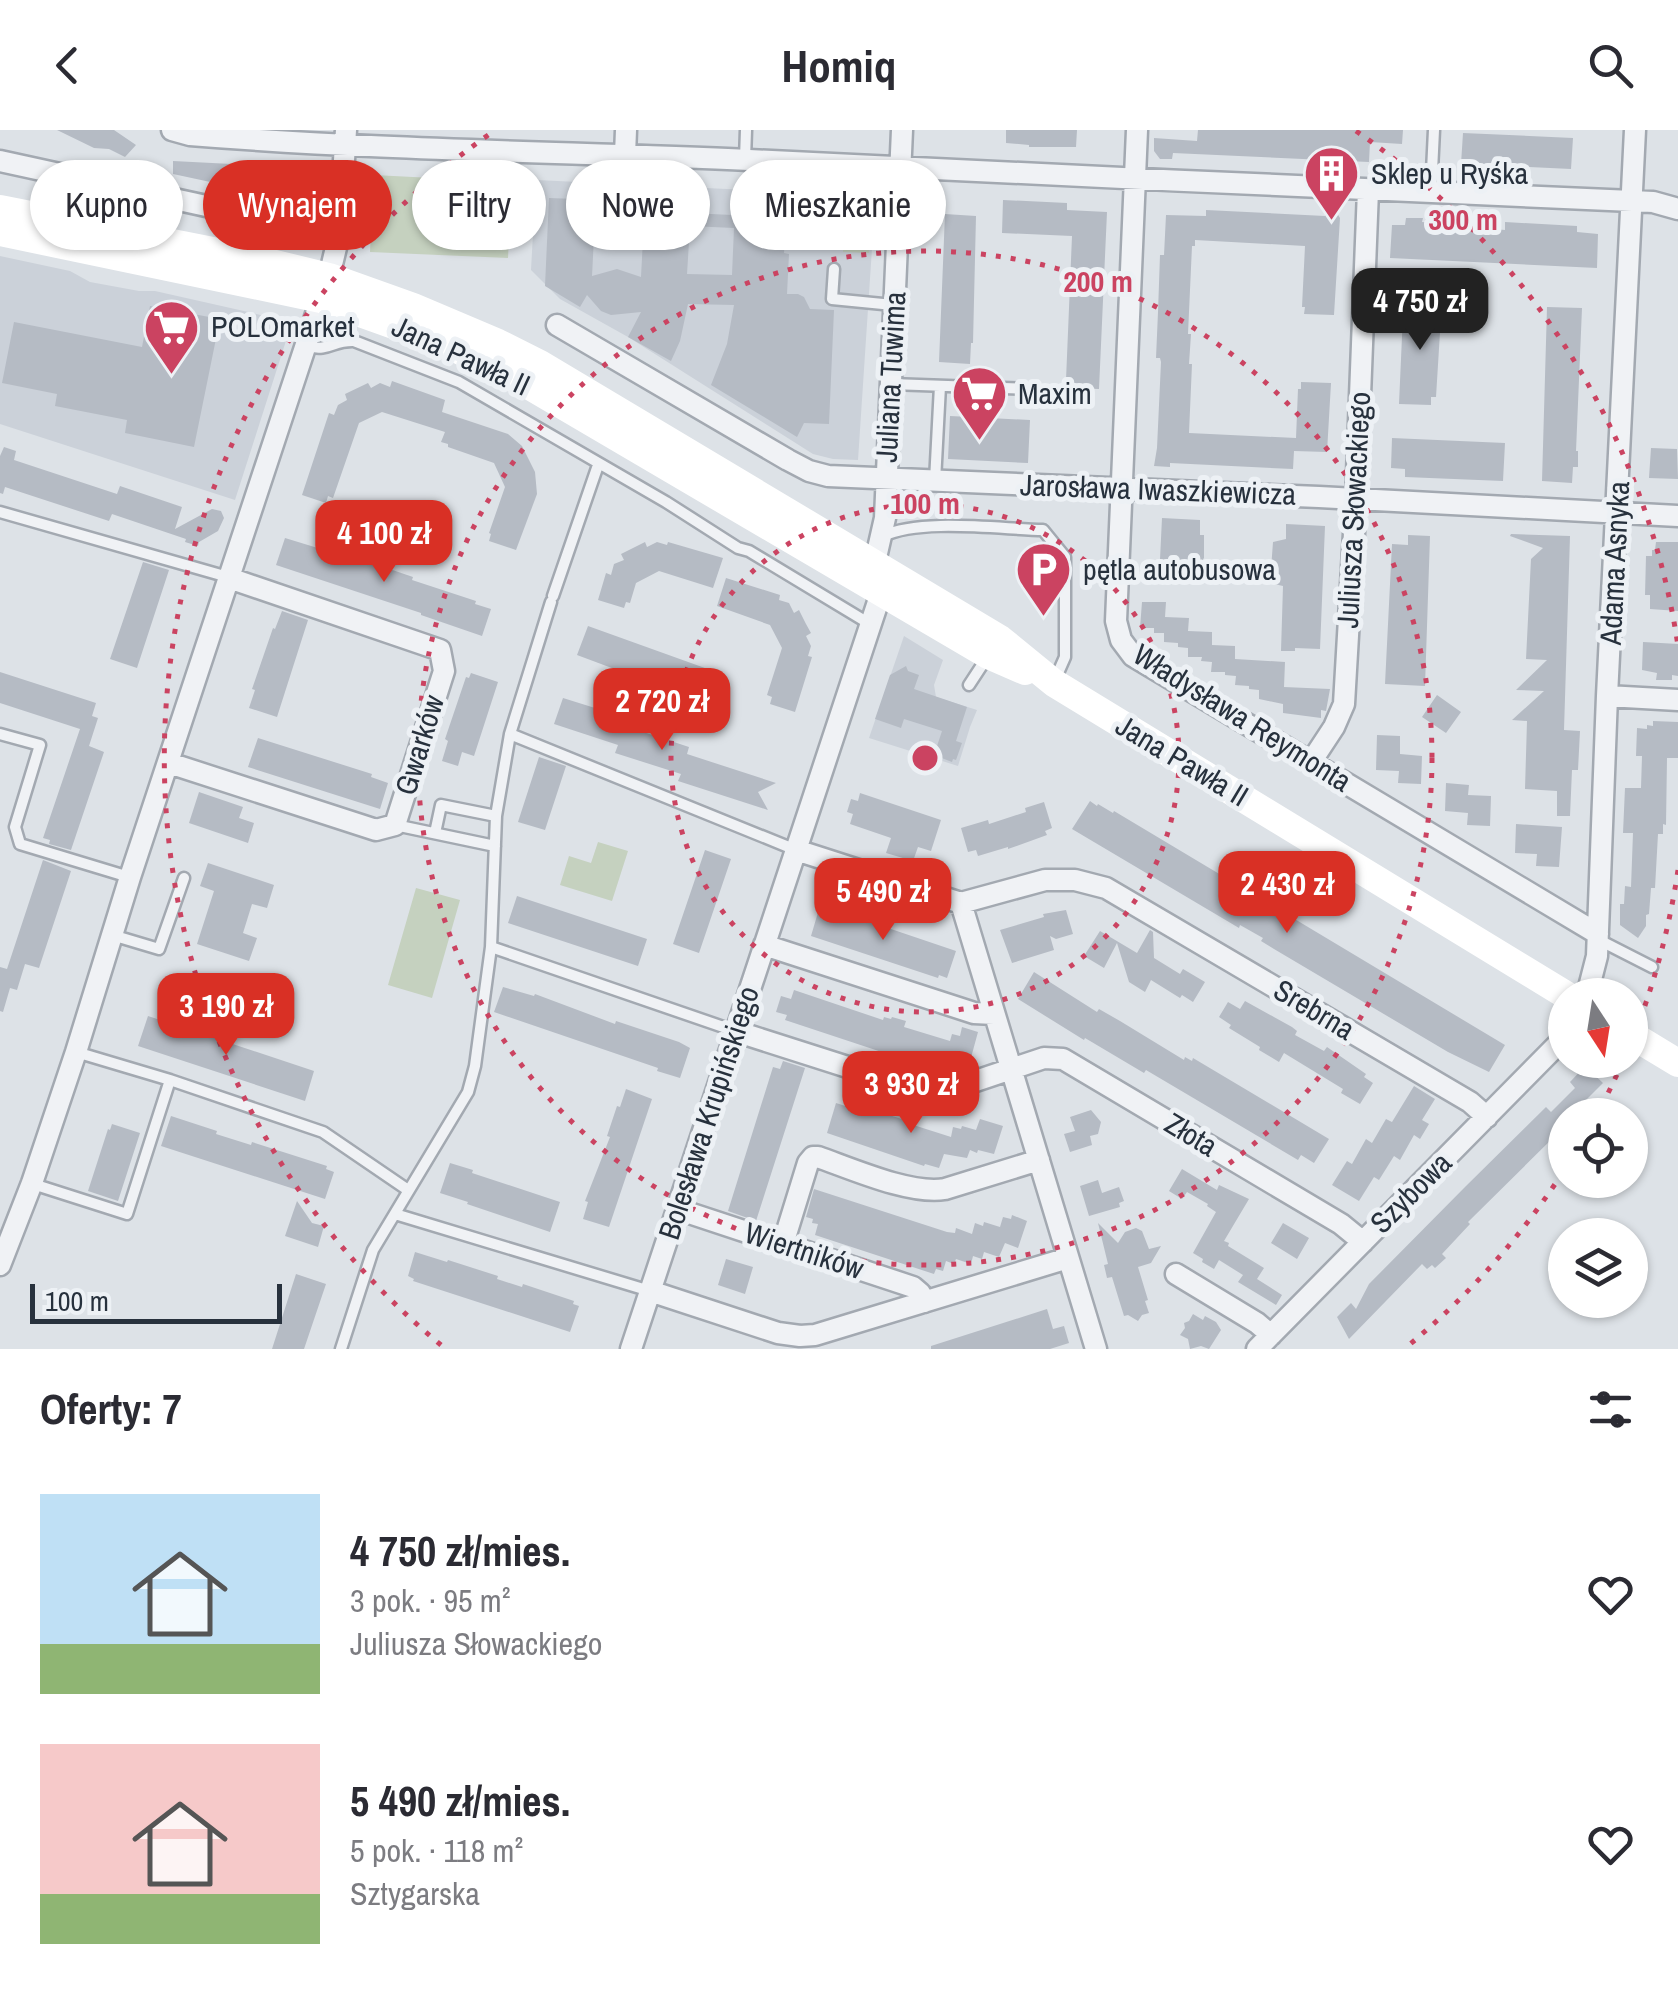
<!DOCTYPE html>
<html lang="pl">
<meta charset="utf-8">
<style>
:root{--surface:#fff;--page:#f2f2f3;--text:#2b2b33;--muted:#7c7c81;--accent:#d93025}
body{margin:0;font-family:"Archivo Narrow",sans-serif;background:var(--page);color:var(--text);height:100vh;display:flex;flex-direction:column;font-size:38px;white-space:nowrap}
*{box-sizing:border-box;margin:0}
p{font-size:32px;color:var(--muted)}
.icon{flex:none;width:55px;height:55px;fill:none;stroke:currentColor;stroke-width:2;stroke-linecap:round;stroke-linejoin:round}
.map{position:relative;height:1219px;overflow:hidden}
.side{display:flex;flex-direction:column;background:var(--surface);flex:1}
.side>*{flex:none}
.banner{position:absolute;left:30px;top:30px;width:1000px;height:90px;display:flex;gap:20px}
.needle{width:65px;rotate:168deg}
.tools{position:absolute;left:1548px;top:848px;display:grid;gap:20px}
.tools a{display:grid;place-items:center;width:100px;height:100px;border-radius:50%;background:var(--surface);box-shadow:0 2px 8px #0004;font-size:50px}
.scale{position:absolute;left:30px;bottom:25px;width:252px;box-sizing:border-box;padding-left:10px;border:5px solid #27313d;border-top:0;font-size:28px;line-height:35px;white-space:nowrap;color:#27313d;-webkit-text-stroke:8px #edf1f5;paint-order:stroke}
.price{position:absolute;translate:-50% -85px;padding:0 22px;border-radius:20px;background:var(--accent);color:#fff;font-size:32px;line-height:65px;filter:drop-shadow(0 2px 5px #0008)}
.price::after{content:'';position:absolute;left:50%;top:60px;width:30px;height:22px;margin-left:-15px;background:inherit;clip-path:polygon(0 0,100% 0,50% 100%)}
.price.active{background:#222;color:#fff}
ul{padding:0;list-style:none}
li{display:flex;align-items:center;gap:30px;height:250px;padding:0 40px}
li span{display:grid;place-items:center;flex:none;width:280px;height:200px;border-radius:0px;color:#555}
li>.icon{margin-inline-start:auto}
span .icon{width:120px;height:120px;fill:#fffc;stroke-width:1}
li b{font-size:42px}
h2{display:flex;justify-content:space-between;align-items:center;height:120px;padding:0 40px;font-size:42px}
.chip{padding:0 35px;border-radius:45px;background:var(--surface);box-shadow:0 2px 8px #0004;font-size:35px;line-height:90px}
.chip.active{background:var(--accent);color:#fff}
header{display:flex;justify-content:space-between;align-items:center;height:130px;padding:0 40px;background:var(--surface);font-size:45px;font-weight:800}
.map>svg:first-child{display:block}
</style>
<header><svg class="icon" aria-label="back" viewBox="0 0 24 24"><path d="M15 5l-7 7 7 7"/></svg>Homiq<svg class="icon" aria-label="search" viewBox="0 0 24 24"><circle cx="10" cy="10" r="6"/><path d="M15 15l6 6"/></svg></header>
<div class="map">
<svg width="1678" height="1219" viewBox="0 0 1678 1219">
<rect width="100%" height="100%" fill="#dde2e7"/>
<!-- built -->
<path fill="#cbd1d9" d="M536 50 872 66 875 73 858 330 833 329 813 324 628 207 560 169 531 140Z
M0 126 70 141 90 152 139 161H155L292 192 235 370 0 294Z
M904 506 943 530 934 555 936 567 977 580 970 597 958 636 869 608Z"/>
<!-- park -->
<path fill="#c5d1bf" d="M374 45 512 52 508 128 370 122Z
M846 69 872 70 869 123 843 122Z
M598 712 628 721 612 771 560 755 569 726 591 733Z
M416 758 460 770 432 868 388 855Z"/>
<!-- building -->
<path fill="#b5bbc4" fill-rule="evenodd" d="M57 0H114L136 15 125 27 109 19 94 18Z
M1006 0H1077L1076 17H1029V15L1006 13Z
M1198 0H1403L1402 14 1370 12 1369 32 1173 23 1172 29H1160L1154 21V8L1197 11Z
M1463 3 1573 8 1571 39 1461 34Z
M173 31 312 38 311 62 308 73 173 44Z
M605 59 636 61V72L691 74V83L732 85V73L771 74V77L794 79 793 94 786 95 784 123 789 124 787 164H798L804 167 810 179 834 180 829 294 804 293 797 307 711 255 727 214 734 175 688 174 680 211 671 231 628 207 641 182 611 185 601 181 587 165 580 177 545 156 549 68 604 70ZM690 96 734 98 732 145 687 144ZM594 107 643 109 641 147 617 139 592 146Z
M1003 70 1067 73V80L1107 82 1099 259 1069 258 1070 250H1066L1072 106 1002 103Z
M1325 72H1330L1340 88 1334 185 1304 184 1305 177H1302L1305 116 1195 110V116H1192L1188 204H1191L1189 234H1192L1189 303 1296 308 1298 259H1301V252L1331 253 1327 322 1294 321 1293 339 1170 333V337L1154 336 1157 318 1161 232 1160 228H1156L1158 182 1160 125H1164L1166 85 1206 86V80L1325 86Z
M945 84 976 86 973 213H971L970 234 939 232Z
M1406 88H1423L1422 92 1505 100V92L1577 96V102L1598 104 1597 138 1390 128 1392 95H1405Z
M1413 169 1442 170 1436 267H1431V275L1399 274 1403 184H1412Z
M150 176 220 189 194 317 125 303 127 290 55 276 57 264 2 253 14 192 142 217Z
M1547 177 1582 178 1576 321H1578V337H1573L1572 353 1542 351Z
M392 251 445 270 442 282 508 304 522 316 535 342 537 364 516 420 489 411 491 404 489 403 505 357 494 333 448 317V314L441 312 445 302 382 282 359 293 333 368 328 366 326 373 302 365 329 283 334 285 338 275 347 270 345 264 368 253 371 258 380 253 390 257Z
M950 286 1030 290 1028 333 948 329Z
M1392 308 1505 313 1503 351 1405 347V339L1391 338Z
M4 317 16 321 14 330 117 364 120 356 182 377 175 399 212 379 221 381 224 388 218 401 199 412 198 416 185 412 186 409 112 384 109 391 5 357 3 364 0 363V326Z
M1651 318 1677 319 1678 349 1649 348Z
M1162 388 1200 390V405H1204V428L1198 436 1197 451 1159 450Z
M1286 394 1325 396 1320 519 1295 518V521H1281L1283 456 1270 453 1273 412 1286 409Z
M1511 404 1570 406 1564 600 1580 601 1578 640H1572L1570 686H1557V661L1525 659 1527 591 1512 590 1544 561 1516 560 1547 530 1526 529 1531 429 1543 418 1510 406Z
M1408 405 1430 406 1425 556 1385 554 1392 414 1408 415Z
M285 408 321 419 322 416 413 447 412 450 476 471 475 474 491 479 482 506 421 485V483L276 435Z
M645 412 647 417 657 412 667 415 668 412 723 428 713 458 659 441 636 453 630 473 626 472 624 478 598 470 606 443 611 445 614 434 624 430 621 424Z
M1656 412H1678V481L1650 479V465H1645L1646 426H1652V420H1655Z
M143 432 169 440 137 538 110 529Z
M726 448 780 465 779 470 789 473 794 483 799 480 806 494 811 503 806 506 811 516 808 526 812 527 795 582 770 574 772 567 767 565 782 518 770 495 717 476Z
M1142 472H1166L1165 487 1189 488 1188 501 1212 502V515L1235 516V529L1285 532 1284 557 1330 559 1326 581 1321 580V588L1283 583V574L1259 569V560L1249 559V556L1235 555 1236 546 1225 545V542H1211L1212 532 1201 531 1202 527H1188V518L1178 517V513L1164 512V503H1154V498H1140Z
M282 481 308 490 277 587 249 578 255 560 252 559 273 498 275 499Z
M588 496 716 542 706 570 693 566 692 568 577 525Z
M1643 512 1678 514V546L1672 545V550H1656L1657 543 1642 540Z
M906 536 908 541 919 545 914 559 967 577 956 611 962 613 956 630 953 629 952 632 934 625 942 601 904 589 901 598 875 589 890 545Z
M0 542 96 573 92 586 98 588 89 616 104 622 71 720 49 714 50 710 43 708 80 599 0 573Z
M471 543 498 552 474 626 462 622 458 636 442 631 448 611 445 609 466 547 469 548Z
M1437 565 1461 582 1446 603 1422 587Z
M563 568 627 588 625 596 689 617 687 624 776 653 758 662 768 680 678 651 681 644 615 623 618 615 554 594Z
M1653 591 1678 592V628H1667L1666 695 1663 694V704H1658L1655 758H1651L1649 784 1646 785V796L1638 808 1620 795V774H1624L1625 756 1631 757 1633 703H1623L1625 658H1641L1642 626H1636L1637 598 1647 599V595L1653 596Z
M1377 605 1400 606V624L1422 626 1421 654 1398 653 1399 641 1376 640Z
M258 608 372 644 371 647 388 653 380 679 248 637Z
M539 627 566 636 545 700 518 692Z
M1446 653 1469 655 1468 665 1491 666 1490 696 1467 695 1468 683 1445 681Z
M199 662 243 677 239 688 254 693 248 713 189 693Z
M860 663 941 690 931 721 918 717 913 731 886 723 891 708 850 694 853 684 847 682 851 669 858 671Z
M1090 671 1097 676 1098 674 1113 683 1114 681 1505 915 1489 942 1448 922 1274 819 1261 811 1263 808 1240 795 1239 798 1072 699Z
M1044 672 1052 698 1045 701 1047 705 1008 719V717L978 726 976 720 968 722 961 698 988 690 989 694 1026 682 1025 678Z
M1516 694 1562 697 1559 737 1536 736 1537 724 1515 723Z
M705 720 731 729 699 823 673 814Z
M43 730 71 741 39 838 25 834 17 860 10 858 3 882 0 881V837L7 839Z
M208 733 274 755 267 778 252 774 243 803 257 808 249 831 197 814 214 761 200 756Z
M517 766 647 809 638 836 508 793Z
M819 779 827 782 828 779 872 793 873 789 889 794 888 798 956 821 947 848 939 845 938 848 811 806Z
M1066 780 1073 804 1056 809 1050 806 1054 820 1012 833 1000 800 1044 787 1043 784Z
M1150 800 1153 802 1154 828 1180 844 1183 839 1205 852 1193 872 1182 865 1180 868 1151 850 1145 862 1129 852 1117 813 1104 838 1084 826 1100 801 1137 823Z
M1034 842 1097 882 1099 879 1120 891 1184 930 1185 927 1192 931 1193 928 1329 1009 1314 1033 1301 1025 1298 1030 1146 940 1144 943 1085 908 1084 910 1018 869Z
M503 857 534 866 535 864 615 894 616 891 679 912 690 918 680 948 657 941 658 938 494 882Z
M794 860 883 890 884 887 891 889 892 887 906 891 904 897 950 911 952 904 960 906 962 897 978 902 969 935 945 931 942 940 927 935V937L785 890 787 885 776 882 781 866 791 869Z
M1245 871 1292 897 1297 901 1295 905 1324 921 1327 917 1366 944 1364 947 1373 953 1360 974 1341 963 1343 959 1284 923 1279 932 1259 920 1260 917 1229 898 1231 895 1219 887 1228 872 1240 879Z
M148 886 314 941 305 971 138 916Z
M783 931 805 938 756 1091 728 1081 773 937 780 939Z
M1585 936 1603 953 1571 985H1565V991L1558 999 1560 1001 1468 1092 1470 1094 1442 1124 1446 1128 1435 1138 1432 1135 1427 1139 1422 1134 1349 1209 1337 1187 1351 1173 1356 1179 1369 1154 1466 1056 1546 977 1551 982 1575 958 1570 952Z
M1414 956 1435 969 1422 990 1429 994 1420 1009 1414 1005 1400 1030 1394 1026 1379 1050 1374 1047 1359 1071 1332 1055 1347 1031 1352 1034 1366 1009 1372 1013 1386 989 1392 992Z
M626 959 652 969 609 1097 583 1089 588 1072 585 1071 610 1007 607 1006 617 976 620 977Z
M836 973 864 982 867 978 889 985 905 990 904 992 951 1007 953 997 961 999 962 996 976 1000 980 989 1003 996 994 1024 978 1020 977 1023 970 1020 967 1028 944 1024 939 1038 925 1034 924 1036 827 1003Z
M1091 980 1101 992 1098 1004 1090 1006 1092 1015 1070 1022 1064 1004 1075 1001 1070 987Z
M171 986 217 1001 216 1004 251 1015 252 1012 327 1036 326 1039 334 1042 325 1069 161 1016Z
M112 994 140 1003 118 1071 88 1061 108 999 110 1000Z
M450 1033 473 1040 472 1043 560 1072 550 1102 467 1074 468 1072 440 1063Z
M1182 1039 1217 1060 1219 1055 1249 1069 1224 1111 1229 1113 1228 1116 1264 1138 1257 1149 1282 1165 1276 1175 1238 1152 1243 1145 1219 1130 1214 1139 1202 1132 1203 1129 1193 1123 1216 1082 1207 1076 1208 1074 1187 1062 1182 1069 1169 1061Z
M1098 1050 1102 1063 1119 1057 1124 1071 1119 1073 1120 1077 1089 1086 1080 1056Z
M814 1059 947 1102 955 1103 956 1098 972 1104 975 1093 983 1096 984 1092 1000 1097 1003 1087 1011 1089 1012 1085 1027 1091 1018 1118 1005 1113 999 1127 984 1122 982 1129 973 1126 971 1134 956 1129 954 1134 946 1131 943 1141 936 1139 934 1144 815 1105 818 1094 812 1093 813 1089 806 1087Z
M297 1071 312 1093 324 1096 318 1117 285 1106Z
M1098 1093 1118 1113 1125 1102 1136 1098 1142 1101 1149 1119 1161 1116 1151 1133 1138 1137 1148 1170 1145 1171 1149 1183 1142 1185 1138 1191 1128 1185 1124 1186 1112 1147 1107 1148 1104 1135 1108 1134Z
M1283 1093 1309 1108 1297 1129 1271 1113Z
M415 1122 447 1132 448 1130 498 1146 497 1149 522 1157 523 1154 574 1171 573 1174 579 1176 570 1202 413 1151 414 1149 408 1146Z
M726 1129 753 1137 745 1164 718 1155Z
M296 1144 326 1154 304 1219H272Z
M1047 1179 1053 1199 1064 1196 1069 1213 1050 1219H931V1216Z
M1193 1184 1203 1190 1205 1186 1216 1192 1221 1200 1209 1219 1201 1216 1190 1219 1188 1209 1180 1205 1185 1198 1184 1193 1189 1191Z"/>
<g fill="none" stroke-linecap="round" stroke-linejoin="round">
<defs>
<path id="lane" d="M745 29 746 0
M1431 62 1434 0
M834 139 832 169 893 175
M306 216C331 222 332 210 354 211L459 252 666 372 738 418 749 421 870 494
M891 254 1032 259
M935 351 940 256
M0 382 228 447
M883 406C921 388 999 399 1043 400L1065 427V527L1054 552
M553 466 597 338
M969 555 988 526
M0 604 40 615 15 697 20 714 129 747
M510 604 796 720
M395 695 495 716
M435 703 441 675 496 686
M112 805 159 819 184 748
M1599 810 1652 837
M491 817 735 901
M76 922 170 950 323 1002 408 1060
M33 1054 127 1084 170 950
M395 1084 650 1161
M341 1219 373 1120 468 962 475 936 491 817 496 686 510 604 551 472"/>
<path id="street" d="M172 0 190 5C376 20 563 22 749 30 1043 43 1338 60 1632 71L1653 72 1678 79
M1137 0 1116 491 1121 510 1133 526 1598 804
M625 25 626 0
M0 31 339 105
M329 147 339 105 346 0
M557 195 788 330 809 341 828 346 1319 367 1678 386
M875 432 885 388 902 0
M1607 566 1678 570
M1311 632 1334 597 1344 574 1356 369 1368 60
M169 633 376 700 395 695 444 541 440 520 229 448
M796 720 961 773 1045 750H1075L1106 758 1470 972 1487 987
M961 773 1096 1219
M764 815 974 883 994 884
M1587 865 1597 826 1607 566 1635 0
M735 901 929 963 943 962 1044 928 1063 929 1341 1094 1363 1112
M677 1079 913 1157 920 1163 924 1172
M783 1114 808 1033 813 1027H818C852 1039 911 1065 945 1059L1039 1030
M0 1135 32 1053 76 922 130 747 321 169
M1176 1144 1257 1193 1271 1205
M650 1161 778 1203 800 1206 815 1205 1068 1128
M631 1219 878 472V461
M1257 1219 1565 907"/>
</defs>
<!-- lane casing -->
<use href="#lane" stroke="#a3a9b1" stroke-width="15"/>
<!-- street casing -->
<use href="#street" stroke="#a3a9b1" stroke-width="25"/>
<!-- lane -->
<use href="#lane" stroke="#f0f2f5" stroke-width="10"/>
<!-- street -->
<use href="#street" stroke="#f0f2f5" stroke-width="20"/>
<!-- secondary -->
<path stroke="#fff" stroke-width="28" d="M0 79 259 130 329 147 413 177 498 213 540 234 1000 509 1054 553 1566 865
M0 102 321 169 447 214 528 255 988 525 1025 541
M1630 904 1678 933"/>
</g>
<!-- distance rings -->
<g fill="none" stroke="#cb4361" stroke-width="5" stroke-dasharray="5 10">
<circle cx="925" cy="628" r="254"/>
<circle cx="925" cy="628" r="507"/>
<path d="M1678 740A761 761 0 0 1 1631 913M1623 931A761 761 0 0 1 1600 979M1563 1042A761 761 0 0 1 1409 1215M441 1215A761 761 0 0 1 494 1M1356 1A761 761 0 0 1 1678 516"/>
</g>
<!-- icons -->
<defs>
<symbol id="building-pin" viewBox="-11 -11 22 30"><path d="M0 17L-7.5 6A9.5 9.5 0 1 1 7.5 6Z" fill="#cb4361" stroke="#edf1f5"/><path d="M-4-6H4V6H1V3H-1V6H-4ZM-2.5-4.3h1.7v1.8h-1.7ZM.8-4.3h1.7v1.8H.8ZM-2.5-1h1.7V.8h-1.7ZM.8-1h1.7V.8H.8Z" fill="#fff"/></symbol>
<symbol id="supermarket-pin" viewBox="-11 -11 22 30"><path d="M0 17L-7.5 6A9.5 9.5 0 1 1 7.5 6Z" fill="#cb4361" stroke="#edf1f5"/><path d="M-6-5.5h2.5l.6 2H6L4.5 2H-2.5L-4.4-4H-6ZM-1.5 3.2a1.3 1.3 0 1 0 .1 0ZM3 3.2a1.3 1.3 0 1 0 .1 0Z" fill="#fff"/></symbol>
<symbol id="parking-pin" viewBox="-11 -11 22 30"><path d="M0 17L-7.5 6A9.5 9.5 0 1 1 7.5 6Z" fill="#cb4361" stroke="#edf1f5"/><path d="M-3.5-5.5H1a3.5 3.5 0 0 1 0 7H-1V5.5H-3.5ZM-1-3.4V-.6H.8a1.4 1.4 0 0 0 0-2.8Z" fill="#fff"/></symbol>
</defs>
<g fill-rule="evenodd">
<use href="#building-pin" x="1300" y="12" width="63" height="86"/>
<use href="#supermarket-pin" x="140" y="166" width="63" height="86"/>
<use href="#supermarket-pin" x="948" y="232" width="63" height="86"/>
<use href="#parking-pin" x="1012" y="408" width="63" height="86"/>
</g>
<g text-anchor="middle" stroke-width="10" stroke-linejoin="round" paint-order="stroke">
<!-- poi labels -->
<g font-size="30" fill="#27313d" stroke="#edf1f5" text-anchor="start">
<text x="1371" y="54">Sklep u Ryśka</text>
<text x="211" y="207">POLOmarket</text>
<text x="1018" y="274">Maxim</text>
<text x="1083" y="450">pętla autobusowa</text>
</g>
<!-- street labels -->
<g font-size="30" fill="#27313d" stroke="#edf1f5">
<text transform="translate(461 226) rotate(25)" y="10">Jana Pawła II</text>
<text transform="translate(891 247) rotate(-87)" y="10">Juliana Tuwima</text>
<text transform="translate(1158 360) rotate(2)" y="10">Jarosława Iwaszkiewicza</text>
<text transform="translate(1354 380) rotate(-87)" y="10">Juliusza Słowackiego</text>
<text transform="translate(1615 433) rotate(-87)" y="10">Adama Asnyka</text>
<text transform="translate(1242 588) rotate(32)" y="10">Władysława Reymonta</text>
<text transform="translate(420 615) rotate(-73)" y="10">Gwarków</text>
<text transform="translate(1182 631) rotate(31)" y="10">Jana Pawła II</text>
<text transform="translate(1314 880) rotate(31)" y="10">Srebrna</text>
<text transform="translate(709 983) rotate(-72)" y="10">Bolesława Krupińskiego</text>
<text transform="translate(1191 1005) rotate(31)" y="10">Złota</text>
<text transform="translate(1411 1063) rotate(-45)" y="10">Szybowa</text>
<text transform="translate(804 1121) rotate(18)" y="10">Wiertników</text>
</g>
</g>
<circle cx="925" cy="628" r="15" fill="#cb4361" stroke="#edf1f5" stroke-width="5"/>
<g font-size="30" text-anchor="middle" font-weight="bold" fill="#cb4361" stroke="#edf1f5" stroke-width="10" stroke-linejoin="round" paint-order="stroke">
<text x="1463" y="100">300 m</text>
<text x="1098" y="162">200 m</text>
<text x="925" y="384">100 m</text>
</g>
</svg>
<div class="tools">
<a><svg class="needle" viewBox="-14 -14 28 28"><path d="M0-13l5 13h-10z" fill="#e53935"/><path d="M0 13l5-13h-10z" fill="#7c7c81"/></svg></a>
<a><svg class="icon" aria-label="locate" viewBox="0 0 24 24"><circle cx="12" cy="12" r="6"/><path d="M12 2v4M12 18v4M2 12h4M18 12h4"/></svg></a>
<a><svg class="icon" aria-label="layers" viewBox="0 0 24 24"><path d="M12 4l9 5-9 5-9-5zM3 14l9 5 9-5"/></svg></a>
</div>
<div class="scale">100 m</div>
<b class="price active" style="left:1420px;top:223px">4 750 zł</b>
<b class="price" style="left:384px;top:455px">4 100 zł</b>
<b class="price" style="left:662px;top:623px">2 720 zł</b>
<b class="price" style="left:1287px;top:806px">2 430 zł</b>
<b class="price" style="left:883px;top:813px">5 490 zł</b>
<b class="price" style="left:226px;top:928px">3 190 zł</b>
<b class="price" style="left:911px;top:1006px">3 930 zł</b>
<div class="banner">
<a class="chip">Kupno</a>
<a class="chip active">Wynajem</a>
<a class="chip">Filtry</a>
<a class="chip">Nowe</a>
<a class="chip">Mieszkanie</a>
</div>
</div>
<section class="side">
<h2>Oferty: 7<svg class="icon" aria-label="filters" viewBox="0 0 24 24"><path d="M4 7h16M4 17h16"/><circle cx="9" cy="7" r="2"/><circle cx="15" cy="17" r="2"/></svg></h2>
<ul>
<li><span style="background:linear-gradient(#bfe0f5 75%,#8fb573 0)"><svg class="icon" aria-label="home" viewBox="0 0 24 24"><path d="M3 11l9-7 9 7M6 9v11h12V9"/></svg></span><div><b>4 750 zł/mies.</b><p>3 pok. · 95 m²</p><p>Juliusza Słowackiego</p></div><svg class="icon" aria-label="heart" viewBox="0 0 24 24"><path d="M12 20l-8-8c-3-5 5-10 8-4 3-6 11-1 8 4z"/></svg></li>
<li><span style="background:linear-gradient(#f6c9c9 75%,#8fb573 0)"><svg class="icon" aria-label="home" viewBox="0 0 24 24"><path d="M3 11l9-7 9 7M6 9v11h12V9"/></svg></span><div><b>5 490 zł/mies.</b><p>5 pok. · 118 m²</p><p>Sztygarska</p></div><svg class="icon" aria-label="heart" viewBox="0 0 24 24"><path d="M12 20l-8-8c-3-5 5-10 8-4 3-6 11-1 8 4z"/></svg></li>
</ul>
</section>
